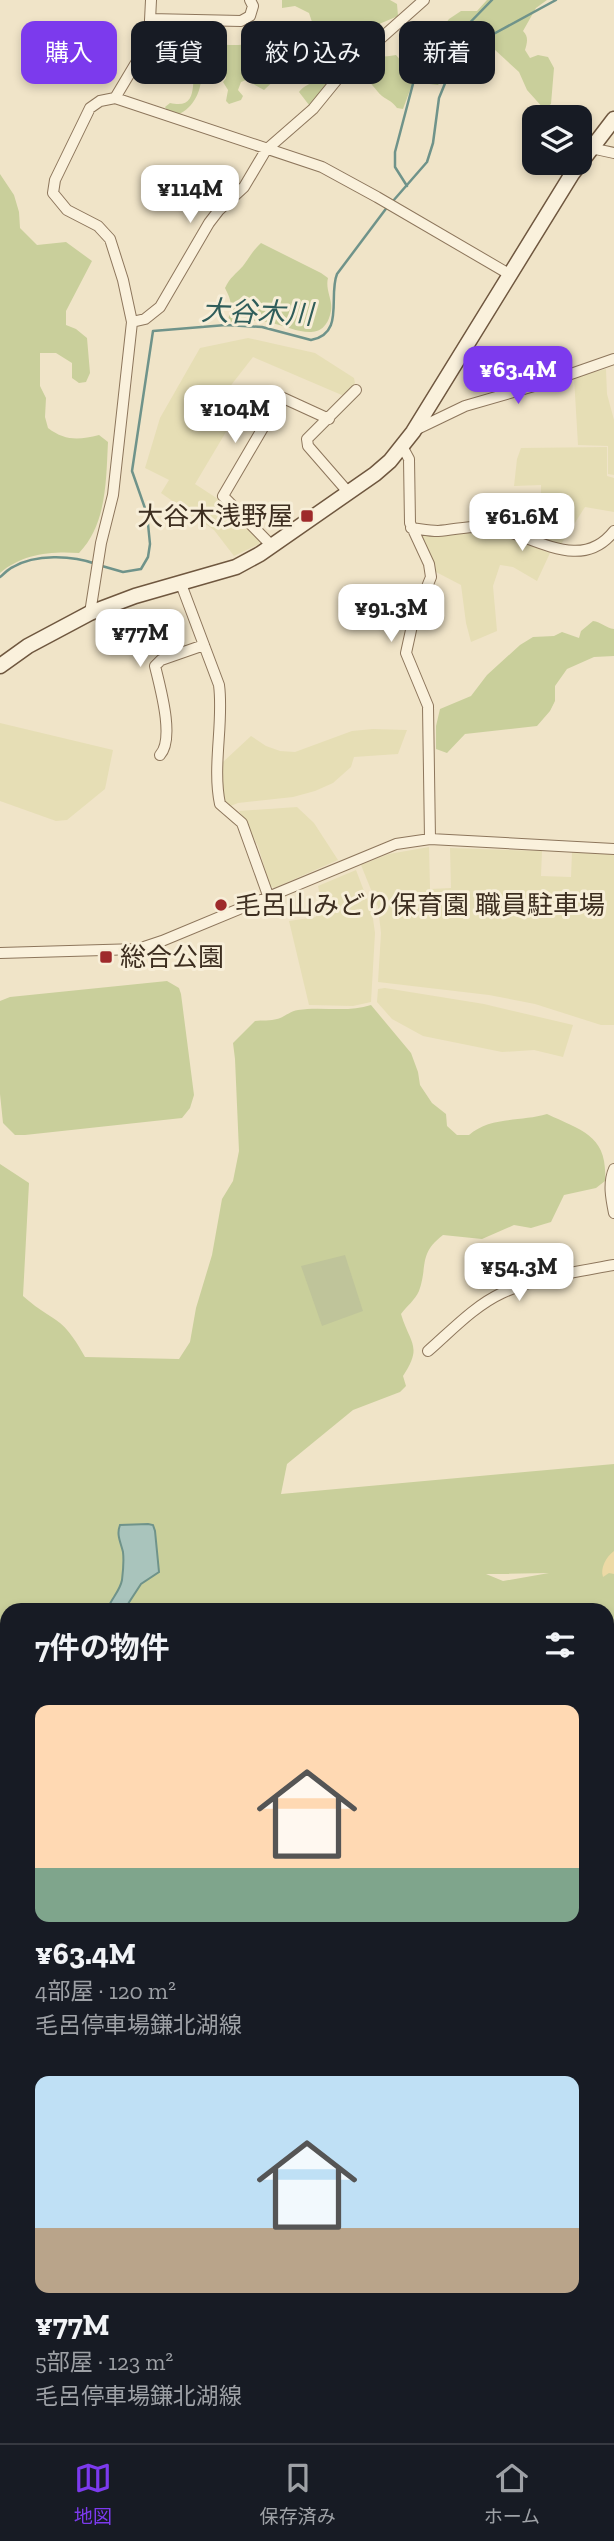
<!DOCTYPE html>
<html lang="ja">
<meta charset="utf-8">
<style>
:root{--surface:#171b24;--page:#20242c;--text:#f1f3f6;--muted:#9ea1a6;--line:#363941;--accent:#7c3aed}
body{margin:0;font-family:"Zilla Slab","Noto Sans JP",serif;background:var(--page);color:var(--text);height:100vh;display:flex;flex-direction:column;font-size:26px;white-space:nowrap}
*{box-sizing:border-box;margin:0}
p{font-size:23px;color:var(--muted)}
.icon{flex:none;width:38px;height:38px;fill:none;stroke:currentColor;stroke-width:2;stroke-linecap:round;stroke-linejoin:round}
.map{position:relative;flex:1;overflow:hidden}
.drawer{position:absolute;left:0px;top:1603px;width:614px;height:840px;display:flex;flex-direction:column;background:var(--surface);border-radius:21px 21px 0 0;box-shadow:0 4px 10px #0003}
.drawer>*{flex:none}
.banner{position:absolute;left:21px;top:21px;width:572px;height:63px;display:flex;gap:14px}
.tools{position:absolute;left:522px;top:105px;display:grid;gap:14px}
.tools a{display:grid;place-items:center;width:70px;height:70px;border-radius:14px;background:var(--surface);box-shadow:0 4px 10px #0003;font-size:35px}
.price{position:absolute;translate:-50% -60px;padding:0 16px;border-radius:14px;background:#fff;color:#222;font-size:23px;line-height:46px;filter:drop-shadow(0 2px 4px #0008)}
.price::after{content:'';position:absolute;left:50%;top:42px;width:21px;height:16px;margin-left:-10px;background:inherit;clip-path:polygon(0 0,100% 0,50% 100%)}
.price.current{background:var(--accent);color:#fff}
ul{padding:0;list-style:none}
li{display:grid;align-content:center;gap:14px;height:371px;padding:0 35px}
li span{display:grid;place-items:center;height:217px;border-radius:14px;color:#555}
li>.icon{margin-inline-start:auto}
span .icon{width:126px;height:126px;fill:#fffc;stroke-width:1}
li b{font-size:30px}
h2{display:flex;justify-content:space-between;align-items:center;height:84px;padding:0 35px;font-size:30px}
.chip{padding:0 24px;border-radius:14px;background:var(--surface);box-shadow:0 4px 10px #0003;font-size:24px;line-height:63px}
.chip.current{background:var(--accent);color:#fff}
.dock{display:flex;justify-content:space-around;align-items:center;height:98px;border-top:2px solid var(--line);background:var(--surface);font-size:19px;color:var(--muted)}
.dock a{display:grid;justify-items:center;gap:4px}
.dock .current{color:var(--accent)}
.map>svg:first-child{display:block}
</style>
<div class="map">
<svg width="614" height="2443" viewBox="0 0 614 2443">
<rect width="100%" height="100%" fill="#f0e4c8"/>
<!-- farmland -->
<path fill="#e6deb5" d="M248 338 315 353 354 378 355 383 344 396 253 357 225 393 242 405 195 484 218 499 261 539 259 544 234 556 214 530 161 493 169 480 145 468 160 418 200 348Z
M606 369 607 394 614 420V475L608 474V446L578 445 574 377Z
M607 447V476L614 478V512L585 507 560 546 549 541 541 514V485L514 486 517 459 521 448Z
M469 529 488 530 550 553 537 581 513 567 500 565 493 586 497 631 471 642 466 623 461 585 436 572 419 534 423 532 446 536Z
M0 723 113 750 105 789 67 820 56 821 0 801Z
M373 729 407 730 398 754 354 757 351 767 333 783 315 791 293 797 238 803 228 807 223 801V762L251 736 266 746 280 751 295 752 352 731Z
M297 807 314 823 338 860 274 888 270 886 258 846 239 811Z
M429 847 430 889 451 888 450 848 542 851 541 876 571 877 572 852 614 854V1025H601L535 1004 489 995 378 982 381 933 378 907 361 865 389 854Z
M356 870 372 912 375 933 371 1002 353 1006 309 1005 289 921 316 917 315 911 323 909 318 886Z
M385 988 484 1004 573 1025 563 1057 534 1050 502 1052 423 1036 392 1019 377 1002 378 989Z"/>
<!-- green -->
<path fill="#c9cf9b" fill-rule="evenodd" d="M282 0H390L397 4 398 16 358 33 354 40 344 42 335 49 345 60V65C330 74 323 93 309 105L299 92C304 85 311 85 316 78 310 72 305 66 296 68L295 74 290 78 280 75 264 90 246 80 241 82 238 90 243 96 241 100 229 104 226 101 228 90 223 82 226 78 222 68 216 65 207 66 201 71C203 87 195 107 179 114L167 110 165 107 170 103C204 111 187 73 199 56 215 33 242 56 259 36L272 42 277 49 303 52 315 47 310 36 314 28 309 13 295 6 282 8Z
M487 0H547L536 8 523 31C529 37 527 43 525 50L530 58 538 55 548 57 554 68 551 104 544 109 527 90 519 72 494 49 490 42 482 39 459 59 438 85 413 82 403 109 397 108C392 101 389 101 382 96 374 89 374 84 363 78L354 84 351 76C367 49 370 60 396 55L407 68 415 67 421 62V56L449 19 461 11H477Z
M0 174 14 195 19 212 20 228 37 245 66 242 92 261 66 311V325L76 329 87 338 90 373 86 382 79 383 72 378V363L56 353H40V386L46 398 45 417 48 428C65 441 79 440 99 435L108 442C106 480 107 524 79 553 51 551 22 554 0 573Z
M261 243 321 273 328 278C325 290 333 300 331 311 324 346 294 328 272 323 259 320 246 321 233 323L228 320C233 305 231 300 225 288 230 277 236 274 243 266 249 258 253 250 261 243Z
M593 621C601 622 606 628 614 629V656L594 657 567 669 555 686V701L550 711 537 726 465 734 447 753 436 749V726L440 709 471 696 487 675 520 645 533 637 554 636 562 632 579 638 581 631Z
M167 981 179 988 181 994 194 1095 190 1108 182 1118 25 1135H15L3 1123 0 1094V1001L10 997Z
M371 1005 411 1053 418 1072 420 1085 432 1103 446 1114 447 1126 457 1135H469C490 1116 521 1122 547 1114 583 1131 608 1136 605 1181L596 1188 564 1195 551 1222 531 1228 514 1225 482 1239 443 1235C418 1254 428 1266 419 1291 415 1300 407 1306 401 1314 410 1344 423 1346 403 1376L406 1386 400 1392 353 1410 287 1464 281 1494 614 1464V2377L607 2379V1610H7V2147L0 2148V1164L29 1183 23 1296C34 1306 44 1312 56 1320 69 1329 77 1343 85 1357L179 1359 190 1342 196 1308 212 1255 222 1199 233 1181 239 1151 235 1059 233 1043 255 1021C262 1020 271 1021 277 1019 285 1017 290 1011 298 1010 322 1006 347 1013 371 1005ZM549 1573 503 1581 486 1574H487Z
M0 2154 7 2163V2330L0 2329Z
M614 2410V2443H594L596 2436H607V2416Z
M7 2425V2436L168 2438 172 2436H388L385 2443H0V2427Z
M505 2436H538L541 2437 543 2443H489Z"/>
<!-- sand -->
<path fill="#ecd9a5" d="M614 1551V1574L609 1573 603 1577C600 1568 606 1557 614 1551Z"/>
<!-- cemetery -->
<path fill="#bfc49a" d="M345 1255 363 1311 322 1326 301 1266Z"/>
<!-- water -->
<path fill="#a9c4bc" stroke="#6f938a" stroke-width="2" d="M148 1524 153 1525 155 1531 159 1572 141 1584 124 1610H107C111 1599 120 1591 122 1580 123 1572 124 1561 123 1552 121 1543 116 1535 120 1525Z"/>
<g fill="none" stroke-linecap="round" stroke-linejoin="round">
<!-- stream -->
<path stroke="#6f938a" stroke-width="2.5" d="M407 186 395 167V152L414 80 492 0
M393 201 427 162 433 143 439 98 446 81 458 64 488 37 556 0
M102 566 123 572 141 569 148 557 150 544 147 514 132 471 153 331 226 325 262 327 311 340C345 334 328 296 337 274L388 206
M0 577C4 574 8 569 13 567 35 554 72 555 96 564
M552 2436 567 2443
M20 2443H26
M504 2443 516 2436"/>
<defs>
<path id="street" d="M150 19 241 21 250 16 253 6 250 0
M115 98 149 41 151 0
M591 148 614 153
M132 322 145 319 160 307 209 223 219 210 244 187 266 150 313 109 344 71 424 0
M413 431 465 406 548 382 614 359
M402 446 409 459 410 523 429 564 431 577 413 621 406 653 428 706 430 839
M348 492 308 446 307 439 356 390
M411 528C420 529 429 531 438 531 455 530 470 525 487 527 529 531 579 576 614 531
M271 545 223 496 281 397 329 419
M181 584 219 685C224 722 212 766 220 804L242 823 269 898
M90 613 101 543 113 495 132 322 123 280 110 239 98 226 67 210 53 193 55 180 90 108 100 101 115 98 322 167 377 197 509 274
M160 755C175 739 160 687 155 666L161 660 204 645
M0 953 138 949 162 941 396 844 430 839 614 849
M614 1169C608 1183 611 1198 614 1213
M428 1351C451 1331 474 1306 502 1293 537 1277 576 1272 614 1265
M607 1716 614 1713
M0 2336H7
M194 2436 201 2443
M267 2443 277 2436
M547 2443 548 2436"/>
<path id="secondary" d="M0 666 28 646 90 613 135 596 236 567 260 554 375 474 390 461 413 432 572 174 614 119"/>
</defs>
<!-- street casing -->
<use href="#street" stroke="#8d765c" stroke-width="12"/>
<!-- secondary casing -->
<use href="#secondary" stroke="#6f573f" stroke-width="17"/>
<!-- street -->
<use href="#street" stroke="#faf1dc" stroke-width="10"/>
<!-- secondary -->
<use href="#secondary" stroke="#faf1dc" stroke-width="14"/>
</g>
<!-- markers -->
<g fill="#9e2a2b" stroke="#f7eed8" stroke-width="2.5">
<rect x="300" y="509" width="14" height="14" rx="3.5"/>
<circle cx="221" cy="905" r="7"/>
<rect x="99" y="950" width="14" height="14" rx="3.5"/>
</g>
<g text-anchor="middle" stroke-width="6" stroke-linejoin="round" paint-order="stroke">
<!-- poi labels -->
<g font-size="26" fill="#3d2e20" stroke="#f7eed8" text-anchor="start">
<text x="293" y="525" text-anchor="end">大谷木浅野屋</text>
<text x="235" y="914">毛呂山みどり保育園 職員駐車場</text>
<text x="120" y="966">総合公園</text>
</g>
<!-- water labels -->
<g font-size="28" font-style="italic" fill="#2f5d5a" stroke="#f7eed8">
<text transform="translate(257 312) rotate(2)" y="10">大谷木川</text>
</g>
</g>
</svg>
<div class="tools">
<a><svg class="icon" aria-label="layers" viewBox="0 0 24 24"><path d="M12 4l9 5-9 5-9-5zM3 14l9 5 9-5"/></svg></a>
</div>
<b class="price" style="left:190px;top:225px">¥114M</b>
<b class="price current" style="left:518px;top:406px">¥63.4M</b>
<b class="price" style="left:235px;top:445px">¥104M</b>
<b class="price" style="left:522px;top:553px">¥61.6M</b>
<b class="price" style="left:391px;top:644px">¥91.3M</b>
<b class="price" style="left:140px;top:669px">¥77M</b>
<b class="price" style="left:519px;top:1303px">¥54.3M</b>
<div class="banner">
<a class="chip current">購入</a>
<a class="chip">賃貸</a>
<a class="chip">絞り込み</a>
<a class="chip">新着</a>
</div>
<section class="drawer">
<h2>7件の物件<svg class="icon" aria-label="filters" viewBox="0 0 24 24"><path d="M4 7h16M4 17h16"/><circle cx="9" cy="7" r="2"/><circle cx="15" cy="17" r="2"/></svg></h2>
<ul>
<li><span style="background:linear-gradient(#ffd9b3 75%,#7fa58c 0)"><svg class="icon" aria-label="home" viewBox="0 0 24 24"><path d="M3 11l9-7 9 7M6 9v11h12V9"/></svg></span><div><b>¥63.4M</b><p>4部屋 · 120 m²</p><p>毛呂停車場鎌北湖線</p></div></li>
<li><span style="background:linear-gradient(#bfe0f5 70%,#b9a48a 0)"><svg class="icon" aria-label="home" viewBox="0 0 24 24"><path d="M3 11l9-7 9 7M6 9v11h12V9"/></svg></span><div><b>¥77M</b><p>5部屋 · 123 m²</p><p>毛呂停車場鎌北湖線</p></div></li>
</ul>
</section>
</div>
<nav class="dock">
<a class="current"><svg class="icon" aria-label="map" viewBox="0 0 24 24"><path d="M3 6l6-2 6 2 6-2v14l-6 2-6-2-6 2zM9 4v14M15 6v14"/></svg>地図</a>
<a><svg class="icon" aria-label="saved" viewBox="0 0 24 24"><path d="M7 4h10v16l-5-4-5 4z"/></svg>保存済み</a>
<a><svg class="icon" aria-label="home" viewBox="0 0 24 24"><path d="M3 11l9-7 9 7M6 9v11h12V9"/></svg>ホーム</a>
</nav>
